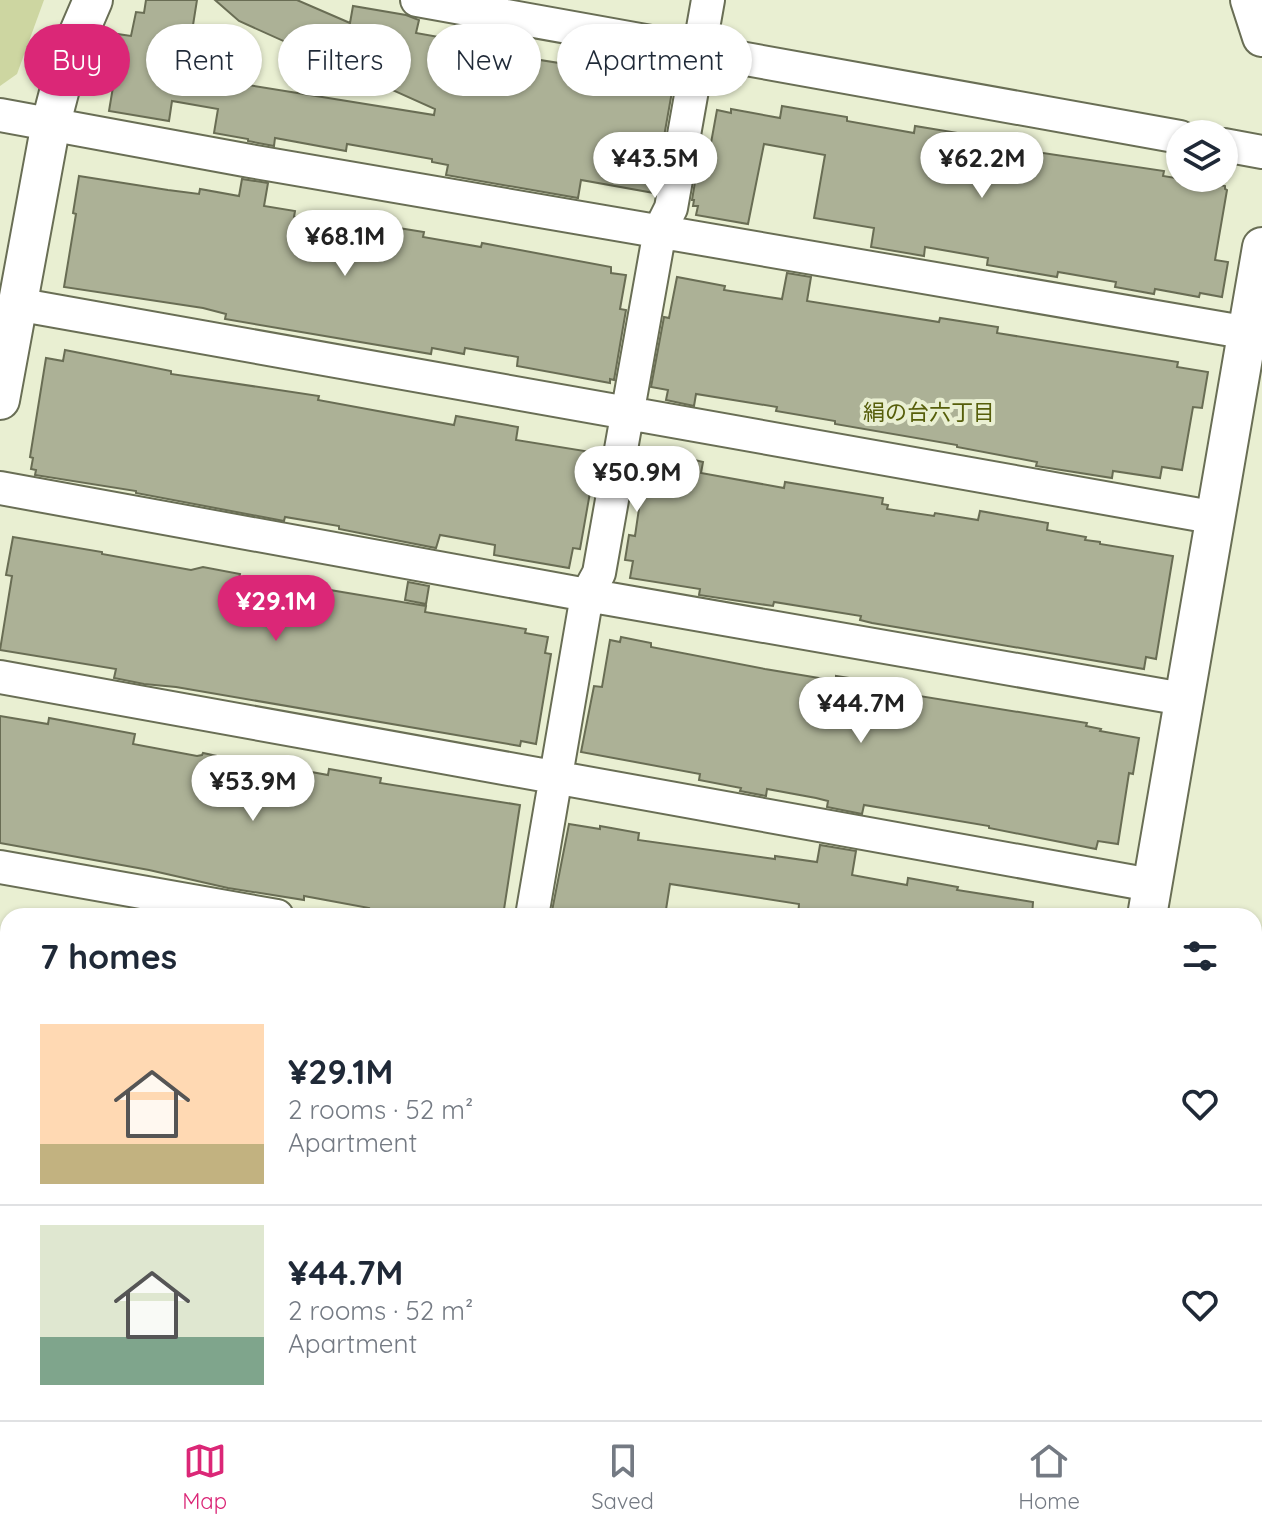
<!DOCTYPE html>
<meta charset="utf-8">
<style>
:root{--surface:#fff;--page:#f6f6f7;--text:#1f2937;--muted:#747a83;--line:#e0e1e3;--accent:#db2777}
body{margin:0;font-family:Quicksand,"Noto Sans JP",sans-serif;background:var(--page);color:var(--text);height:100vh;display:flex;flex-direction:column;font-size:30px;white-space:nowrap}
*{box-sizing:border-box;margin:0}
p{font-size:26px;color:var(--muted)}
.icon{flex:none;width:44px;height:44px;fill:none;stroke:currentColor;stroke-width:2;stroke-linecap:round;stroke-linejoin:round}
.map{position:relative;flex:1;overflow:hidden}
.details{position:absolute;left:0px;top:908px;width:1262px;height:512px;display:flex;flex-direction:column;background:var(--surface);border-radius:24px 24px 0 0;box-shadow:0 2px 6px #0004}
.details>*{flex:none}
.guide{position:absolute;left:24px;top:24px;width:800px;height:72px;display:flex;gap:16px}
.tools{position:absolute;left:1166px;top:120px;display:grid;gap:16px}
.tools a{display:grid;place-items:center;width:72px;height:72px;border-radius:50%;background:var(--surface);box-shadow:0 2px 6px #0004;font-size:40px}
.price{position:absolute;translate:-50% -68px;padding:0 18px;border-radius:28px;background:#fff;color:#222;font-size:26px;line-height:52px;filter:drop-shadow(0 2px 4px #0008)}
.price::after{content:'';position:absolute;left:50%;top:48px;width:24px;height:18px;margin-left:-12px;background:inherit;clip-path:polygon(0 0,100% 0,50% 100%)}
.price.active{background:var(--accent);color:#fff}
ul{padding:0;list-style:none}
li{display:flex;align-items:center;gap:24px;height:200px;padding:0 40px}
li+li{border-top:2px solid var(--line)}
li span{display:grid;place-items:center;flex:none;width:224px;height:160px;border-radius:0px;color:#555}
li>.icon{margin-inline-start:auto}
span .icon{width:96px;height:96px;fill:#fffc;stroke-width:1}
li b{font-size:34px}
h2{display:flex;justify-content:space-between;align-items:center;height:96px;padding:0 40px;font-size:34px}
.pill{padding:0 28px;border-radius:36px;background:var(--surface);box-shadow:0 2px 6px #0004;font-size:28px;line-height:72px}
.pill.active{background:var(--accent);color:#fff}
.tabs{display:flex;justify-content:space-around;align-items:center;height:112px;border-top:2px solid var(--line);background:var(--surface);font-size:22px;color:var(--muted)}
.tabs a{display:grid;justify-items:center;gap:4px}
.tabs .active{color:var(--accent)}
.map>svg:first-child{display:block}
</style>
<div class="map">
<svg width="1262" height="1420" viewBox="0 0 1262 1420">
<rect width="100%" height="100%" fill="#e9efd2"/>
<!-- green -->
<path fill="#cdd6a1" d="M0 0H44L17 74 0 86Z"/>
<!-- building -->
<path fill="#acb196" stroke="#696d54" stroke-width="2" d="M146 0H197L186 69 243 79 242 84 434 115 435 109 239 21 215 0H297L350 23 353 6 406 15 419 20 416 33 450 39 448 48 521 60V57L591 68 594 51 618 55 615 77 673 86 654 193 581 180 578 198 446 175 448 165 432 162V159L347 144 346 151 275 138 274 146 248 141V139L214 133 218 109 172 101 169 121 109 111 113 87 108 86 117 34 131 36 136 12 144 13Z
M782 106 847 117V121L914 133 915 126 976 136V140L1016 149 1164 171 1163 176 1225 186V189L1227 190 1215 260 1228 262 1222 297 1200 293 1199 297 1155 289 1154 294 1115 287 1116 282 1058 272 1057 277 987 265 988 258 925 247 924 256 871 247 874 228 814 218 825 155 764 144 748 224 696 215 698 206H693L694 200H692L698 164 707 165 717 110 731 113V109L780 118Z
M79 176 168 190 199 194 200 189 239 196 242 179 268 183 264 206 295 211 294 217 316 221 315 223 391 236 392 227 424 232 423 237 481 247 482 243 611 267V273L626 275 620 309 626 310 614 380 610 379V383L517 366 518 357 465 348 464 354 432 348 431 354 225 319 226 314 203 308 64 287 76 214 73 213Z
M787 273 811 277 807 301 939 322 940 318 998 327 997 333 1178 362 1177 367 1208 372 1202 408 1193 407 1182 470 1162 467 1160 478 1113 471 1112 478 1036 466 1037 462 957 447V445L835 424V421L776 411 777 407 696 394 694 406 666 400 668 390 651 387 664 317 669 318 677 277 725 286 724 290 782 299Z
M65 350 171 371V374L319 396 318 400 454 425 456 416 518 427 516 440 597 453 580 549 573 548 569 568 494 555 495 545 440 535 436 548 339 529V526L285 517 284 521 136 493V491L35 475 36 470 31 469 33 458 30 457 46 358 63 361Z
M662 452 703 462 701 473 784 488 785 482 883 498 882 504 888 505 887 509 934 516 935 513 978 520 980 511 1048 523 1047 530 1086 537 1085 540 1100 542V544L1173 556 1156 659 1146 657 1144 669 872 623 860 620 861 616 774 602 773 606 699 595 700 589 630 578 633 561 625 560 629 535 635 536 643 481 640 480 644 454 661 458Z
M13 537 102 552V554L191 570 203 567 240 574 239 579 288 587V583L426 606 425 612 526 629 525 633 548 637 545 653 551 654 536 744 521 741 520 746 176 687 144 684 114 678 116 669 0 650 12 576 6 575Z
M408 582 429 586 426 604 405 600Z
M621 637 651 643V647L765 669 831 680 836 679V676L914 688 913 695 1087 723 1086 726 1101 729 1100 731 1139 738 1133 774 1129 773 1118 844 1098 841 1096 849 989 828V826L864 805 862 814 827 807 828 801 816 798 767 789 766 796 740 791 741 788 699 780 700 774 581 752 594 686 602 687 610 640 620 642Z
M0 716 48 724 49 718 135 734 133 744 197 756 202 755 203 753 272 768 273 765 328 775 329 769 381 778 380 783 520 805 503 916H397L368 912 369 908 304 896V900L228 888 149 870 0 843Z
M569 824 600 829V826L639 833 638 840 775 859V856L817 862 820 845 856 851 852 875 907 885 908 878 958 887 957 890 1033 902 1032 916H798L799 904 670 884 665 916H551Z"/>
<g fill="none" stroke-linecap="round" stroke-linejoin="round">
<defs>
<path id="minor" d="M417 0 1180 137
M0 115 250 161 1249 333
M1224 145 1262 152
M16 304 1217 518
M0 488 587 595 1183 699
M0 677 1151 885
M0 867 277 916
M532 916 587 595 599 573 660 230 671 208 708 0
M0 1293 8 1294
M679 1412 726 1420
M439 1420 441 1412
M1191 1420 1193 1412"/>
<path id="tertiary" d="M1250 0 1262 37
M0 400 51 123 68 58 93 0
M1147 916 1262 247
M0 1078 8 1079
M1254 1317 1262 1320
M1059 1420 1060 1412"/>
</defs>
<!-- minor casing -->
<use href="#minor" stroke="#696e55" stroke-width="36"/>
<!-- tertiary casing -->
<use href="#tertiary" stroke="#696e55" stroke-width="42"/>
<!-- minor -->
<use href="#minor" stroke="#fff" stroke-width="32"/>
<!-- tertiary -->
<use href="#tertiary" stroke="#fff" stroke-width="38"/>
</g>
<g text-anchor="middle" stroke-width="8" stroke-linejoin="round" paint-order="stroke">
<!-- neighbourhood labels -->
<g font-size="22" fill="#565e0a" stroke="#e9efd2">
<text x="929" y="420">絹の台六丁目</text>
</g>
</g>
</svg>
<div class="tools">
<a><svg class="icon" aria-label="layers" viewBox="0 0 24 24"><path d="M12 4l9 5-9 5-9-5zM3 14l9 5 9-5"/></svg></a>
</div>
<b class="price" style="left:655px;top:200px">¥43.5M</b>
<b class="price" style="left:982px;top:200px">¥62.2M</b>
<b class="price" style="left:345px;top:278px">¥68.1M</b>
<b class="price" style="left:637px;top:514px">¥50.9M</b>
<b class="price active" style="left:276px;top:643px">¥29.1M</b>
<b class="price" style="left:861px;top:745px">¥44.7M</b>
<b class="price" style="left:253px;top:823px">¥53.9M</b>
<div class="guide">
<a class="pill active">Buy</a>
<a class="pill">Rent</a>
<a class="pill">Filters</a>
<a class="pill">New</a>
<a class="pill">Apartment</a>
</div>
<section class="details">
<h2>7 homes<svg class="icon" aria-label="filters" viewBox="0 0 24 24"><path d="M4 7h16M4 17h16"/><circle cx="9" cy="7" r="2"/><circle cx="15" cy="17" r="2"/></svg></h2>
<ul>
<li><span style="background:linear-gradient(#ffd9b3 75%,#c2b280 0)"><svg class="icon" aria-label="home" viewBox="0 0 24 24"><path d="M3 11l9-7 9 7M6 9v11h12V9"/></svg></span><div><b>¥29.1M</b><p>2 rooms · 52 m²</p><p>Apartment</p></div><svg class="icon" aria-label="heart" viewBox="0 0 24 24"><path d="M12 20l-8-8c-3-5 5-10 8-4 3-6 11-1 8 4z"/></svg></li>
<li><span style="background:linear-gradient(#dfe7d0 70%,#7fa58c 0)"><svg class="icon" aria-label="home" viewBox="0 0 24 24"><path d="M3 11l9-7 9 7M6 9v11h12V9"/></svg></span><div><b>¥44.7M</b><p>2 rooms · 52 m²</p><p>Apartment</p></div><svg class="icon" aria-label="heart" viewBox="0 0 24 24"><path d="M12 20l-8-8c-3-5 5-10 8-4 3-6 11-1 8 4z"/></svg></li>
</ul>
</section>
</div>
<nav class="tabs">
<a class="active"><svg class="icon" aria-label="map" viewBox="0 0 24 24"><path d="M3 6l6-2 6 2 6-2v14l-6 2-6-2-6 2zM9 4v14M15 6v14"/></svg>Map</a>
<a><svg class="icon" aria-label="saved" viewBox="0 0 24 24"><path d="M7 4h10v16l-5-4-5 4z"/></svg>Saved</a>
<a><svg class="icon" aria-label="home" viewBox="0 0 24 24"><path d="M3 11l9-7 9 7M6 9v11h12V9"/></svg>Home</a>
</nav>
